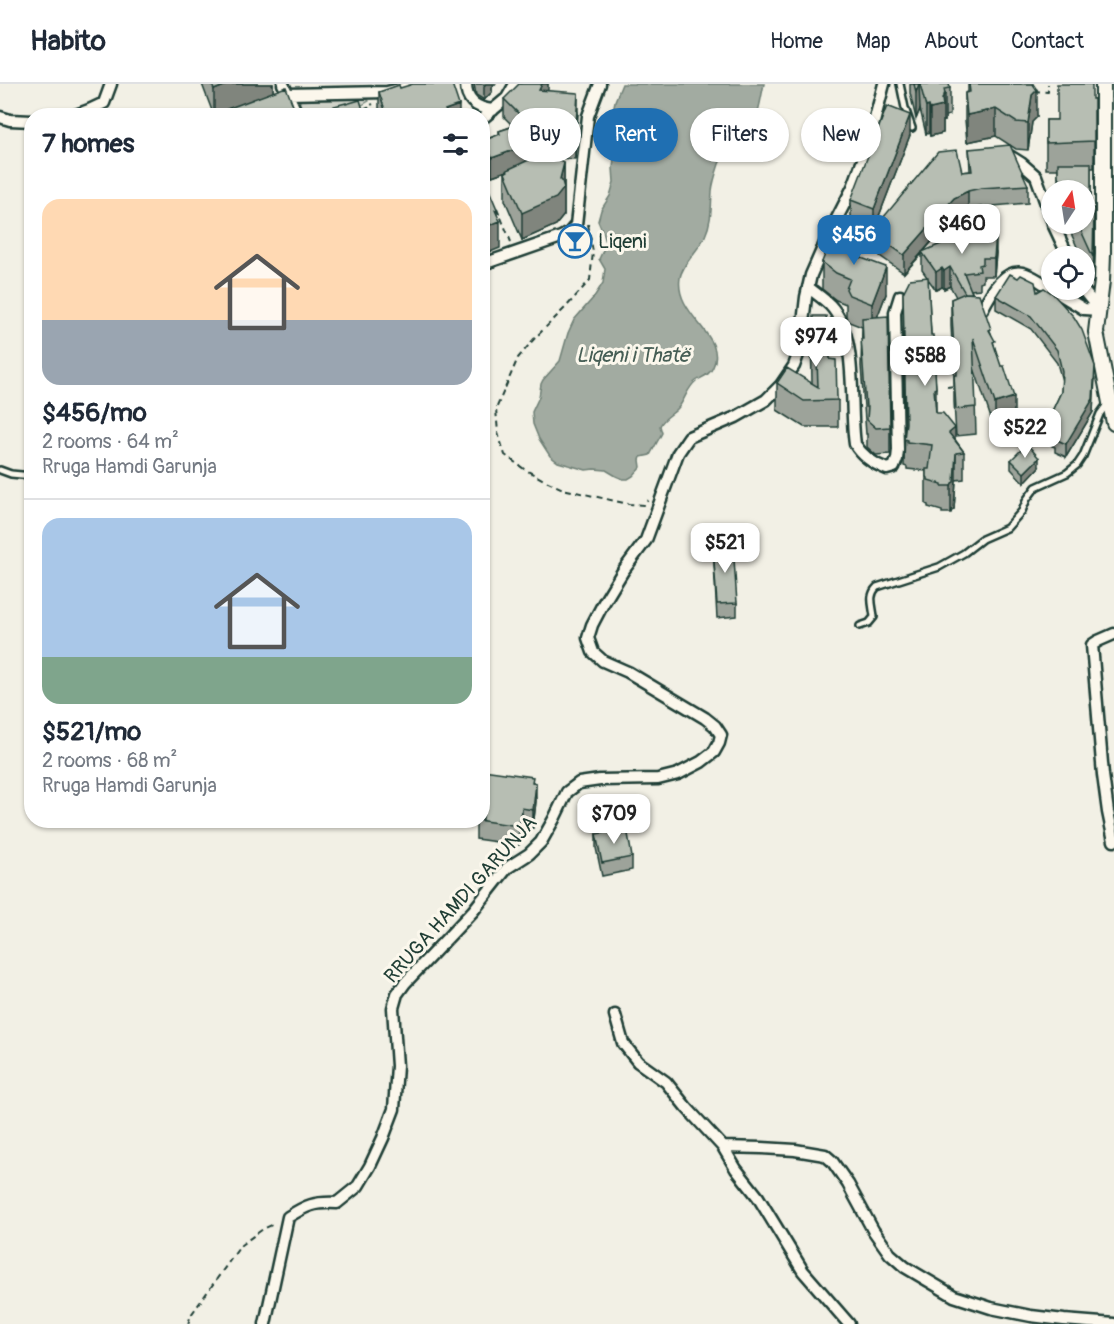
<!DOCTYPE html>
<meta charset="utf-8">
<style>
:root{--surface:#fff;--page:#f6f6f7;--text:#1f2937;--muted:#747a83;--line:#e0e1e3;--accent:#1f6fb2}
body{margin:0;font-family:Pangolin,sans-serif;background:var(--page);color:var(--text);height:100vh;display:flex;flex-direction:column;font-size:22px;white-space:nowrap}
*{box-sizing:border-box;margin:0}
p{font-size:20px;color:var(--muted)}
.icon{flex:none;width:33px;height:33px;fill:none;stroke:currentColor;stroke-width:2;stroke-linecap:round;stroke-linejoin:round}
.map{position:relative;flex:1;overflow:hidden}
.drawer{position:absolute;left:24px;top:24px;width:466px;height:720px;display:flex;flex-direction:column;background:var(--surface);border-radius:24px;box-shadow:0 2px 4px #0004}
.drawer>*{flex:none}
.guide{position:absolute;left:508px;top:24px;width:514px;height:54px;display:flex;gap:12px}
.needle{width:39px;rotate:12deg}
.buttons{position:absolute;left:1041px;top:96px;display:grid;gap:12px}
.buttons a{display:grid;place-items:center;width:54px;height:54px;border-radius:50%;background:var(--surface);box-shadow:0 2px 4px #0004;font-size:30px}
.price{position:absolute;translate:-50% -51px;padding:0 14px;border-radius:12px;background:#fff;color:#222;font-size:20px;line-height:39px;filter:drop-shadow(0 2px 3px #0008)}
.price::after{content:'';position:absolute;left:50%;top:36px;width:18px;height:14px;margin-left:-9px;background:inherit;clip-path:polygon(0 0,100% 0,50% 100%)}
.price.on{background:var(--accent);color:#fff}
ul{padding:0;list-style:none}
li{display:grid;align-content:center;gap:12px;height:318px;padding:0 18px}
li+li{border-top:2px solid var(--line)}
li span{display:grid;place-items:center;height:186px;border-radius:18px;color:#555}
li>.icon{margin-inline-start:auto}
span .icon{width:108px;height:108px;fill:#fffc;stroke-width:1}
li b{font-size:26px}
h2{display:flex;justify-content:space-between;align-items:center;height:72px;padding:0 18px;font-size:26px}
.pill{padding:0 21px;border-radius:27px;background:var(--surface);box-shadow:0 2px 4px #0004;font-size:21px;line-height:54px}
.pill.on{background:var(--accent);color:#fff}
header{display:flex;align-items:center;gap:36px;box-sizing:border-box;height:84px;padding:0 30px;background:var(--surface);border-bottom:2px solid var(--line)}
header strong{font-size:28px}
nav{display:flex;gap:33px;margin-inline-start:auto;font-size:21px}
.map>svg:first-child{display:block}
</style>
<header>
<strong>Habito</strong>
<nav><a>Home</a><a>Map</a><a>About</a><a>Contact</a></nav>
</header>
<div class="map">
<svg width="1114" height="1240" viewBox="0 0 1114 1240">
<rect width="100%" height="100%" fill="#f2f0e5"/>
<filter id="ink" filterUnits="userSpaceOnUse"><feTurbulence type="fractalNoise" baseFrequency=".0167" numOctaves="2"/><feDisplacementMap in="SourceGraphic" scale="12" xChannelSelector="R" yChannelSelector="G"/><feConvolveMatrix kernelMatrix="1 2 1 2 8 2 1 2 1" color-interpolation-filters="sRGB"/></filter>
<g filter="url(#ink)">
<!-- green -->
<path fill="#cfd2c8" stroke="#77887e" stroke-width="1.5" d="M304 13H364L369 17C355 27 321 31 305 31L299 22 300 17Z"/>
<!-- water -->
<path fill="#a2aba1" stroke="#6e7f75" stroke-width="1.5" d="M622 0H764C760 17 758 42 744 55 735 64 724 67 719 80 716 89 713 98 712 107 711 123 712 137 705 152 699 166 682 180 680 194 674 231 728 252 713 283 710 291 702 293 696 297 687 304 685 316 678 324 672 331 663 334 660 342L662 349 650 371 641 373 640 376 641 383 633 392 628 395H623L616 392 606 386 594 385 586 386 558 378 550 372 539 355 533 340 532 328 539 313 541 300 543 296 560 277 568 249 574 236 594 213 603 199 605 185 599 175C609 155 606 156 598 137L601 126 610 112 614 98 613 84 617 46 612 32 615 17Z"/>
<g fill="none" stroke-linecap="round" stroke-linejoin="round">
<defs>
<path id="service" d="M900 0 905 24 912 44
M0 386 11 390 32 392
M860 542 869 539 874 533C873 521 868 512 877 503L939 483 964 469 982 455 1007 444 1022 427 1027 415 1036 403 1067 389 1077 381 1083 372 1100 330 1108 319"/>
<path id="minor" d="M283 0 298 32
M466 0C466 18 477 24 493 26
M287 10 387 8 420 0
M73 32 89 26 104 19 111 0
M0 33 10 36 32 37
M483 34 507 14 515 0
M1005 69 1021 79 1036 92 1052 136
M1053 140 1068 172
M483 180 561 153 570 148 576 141 588 32 600 0
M808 203C815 209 823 214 830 221 859 252 849 320 855 360 862 372 874 380 887 385L894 383 897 375 898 366 895 228 900 212
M1053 206 1084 225 1099 226
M1083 206 1099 226
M982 226C990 210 1005 182 1026 190 1035 193 1044 200 1052 205
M1114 550 1098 557 1092 561 1103 691 1108 728 1114 757
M615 931 623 959 638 978 666 998 686 1023 723 1063 736 1085 758 1113 803 1187 849 1240
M723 1063 762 1064 795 1066 825 1071 832 1077 848 1100 873 1146 890 1170 905 1183 954 1212 991 1224 1031 1232 1064 1236 1114 1240
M265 1240 288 1133C307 1121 314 1118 337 1119L358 1102 370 1082 383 1054 394 1025 397 982 393 924 397 910 405 899 473 827 507 784 529 770 541 758 554 735 567 708 579 699 600 696 658 695 678 690 701 678 714 668 719 659 721 651 715 642 705 634 628 588 603 577 593 568 588 554 592 541 603 520 623 487 646 456 678 369 689 353 736 333 766 316 781 301 794 282 800 265 806 213 811 191 829 150 853 103 867 65 884 0"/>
<path id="tertiary" d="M1103 0V170L1102 197 1096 248 1114 339"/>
</defs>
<!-- service casing -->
<use href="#service" stroke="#1f3d34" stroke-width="10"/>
<!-- minor casing -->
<use href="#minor" stroke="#1f3d34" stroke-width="15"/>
<!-- tertiary casing -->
<use href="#tertiary" stroke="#1f3d34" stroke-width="18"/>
<!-- path -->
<path stroke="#1f3d34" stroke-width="2" stroke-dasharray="6 4.5" stroke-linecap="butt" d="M1034 7 1048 8V0
M368 23 371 32
M362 26 373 20
M497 124 511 158
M588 140 593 168 590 196 566 223 534 255 518 274 496 325 498 349 505 371 524 385 544 396 563 405 628 420 644 421 648 416
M947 303 956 302
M188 1240 191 1231 241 1161 263 1145 274 1140"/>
<!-- service -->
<use href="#service" stroke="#fbf7ec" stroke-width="5"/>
<!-- minor -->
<use href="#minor" stroke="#fbf7ec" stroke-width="10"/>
<!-- tertiary -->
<use href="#tertiary" stroke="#fbf7ec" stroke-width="14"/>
</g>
<!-- wall -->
<path fill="#9da39a" stroke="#1f3d34" stroke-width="1.5" d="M202 0H273V8L297 32H227V28L217 32H214Z
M474 0H495L492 3V8L484 16 476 11Z
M548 0 547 7 578 28 575 75 556 74 564 79V131L556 141 522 156 505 116V89L507 87 492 92 485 74V56L499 50V47L513 42 504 33V15Z
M910 0H949L950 4V31L945 32V37H943V49L930 52 929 49 926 50 920 25 916 35 910 9Z
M968 0H1033L1037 33 1032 38 1028 66 1016 65 996 52 967 58 965 36V9L968 8Z
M400 4 459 32H381L379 26V8Z
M1092 15H1094V84H1091V124L1094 151 1093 200 1084 181V172H1081L1067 140H1084V106H1058V85H1046V36H1057Z
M910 51 874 145 851 136V116Z
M969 65 1028 101V119L981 123 968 125 954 132 924 167 996 169 994 192H983V198L980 199V205L971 206 991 249 1014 340 995 346 974 284 976 350 956 352 954 318V292L951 242V215L956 213 950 202 944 205 942 203 936 206 928 195 931 251 936 304V329L964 368V395L956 396 954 425 952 426 951 429H942V427L928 423V421L926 420V387L907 385V383L904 382 905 344 903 209 927 193 922 186V170L904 189 880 172V160L878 159V140L962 88 970 87Z
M861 174 886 210 877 233 890 343V370L876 371 867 363V350H866L861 282 862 243 849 238 846 232V220L836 216 822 205V178Z
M1037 208 1095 295 1093 328 1066 373 1055 368V363L1052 362V355L1046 352V340L1061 308 1062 297 1057 279 1031 245 996 225V212Z
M811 241 830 275 837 315 838 316V343H804L777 326V299H812Z
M1011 376 1039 383 1024 399 1011 385Z
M713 462 737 519V532L717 534Z
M533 698 536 717 533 744 522 742 519 761 476 755V736Z
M596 750 632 773V786L602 792 596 764Z"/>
<!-- shaded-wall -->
<path fill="#80857d" stroke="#1f3d34" stroke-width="1.5" d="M229 0H273V11L227 25V28L217 32H214V6Z
M486 0H495L492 3V8L484 16V2Z
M542 0H548V6L539 24V6Z
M919 0 920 25 916 35V8Z
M1037 6V33L1032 38 1028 66V39L1032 11Z
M578 9V28L575 75V57Z
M945 10V37H943V11Z
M459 21V32H440L445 26Z
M929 22V49L926 50V23Z
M943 22V49L930 52V25Z
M996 25V52L967 58V31Z
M910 31V51L874 145V125Z
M546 54V73L492 92V74Z
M564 79V131L556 141 522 156V129L560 95Z
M968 107V125L954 132 904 189V171L954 114Z
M497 125V138L500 137V164L483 171V144L495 126Z
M996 150V169L994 192V174Z
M861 154V181L856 172 858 160Z
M886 183V210L872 247V220Z
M950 183V202L944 205V187Z
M942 184V203L936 206V188Z
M1095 282 1093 328 1066 373V360Z
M1014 313V340L995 346V319Z
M955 344V371L949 349Z
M956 369V396L954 425 952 426 951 429V402Z
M1039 374V383L1024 399V389Z
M536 699V717L533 744V726Z
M522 724V742L519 761V742Z"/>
<!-- building -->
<path fill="#b7beb3" stroke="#1f3d34" stroke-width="1.5" d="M212 0H229L214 6Z
M413 0H452L459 21 445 26 447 29 440 32H387L379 8 399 1 400 4Z
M519 0H542L539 6 578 9 575 57 546 54 492 74 485 56 500 50 499 47 527 38 504 15Z
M914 0H919L916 8Z
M920 0H949L950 4 944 5 945 10 943 11V14L942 15 943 22 930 25 929 22 926 23Z
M969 0H1033L1037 6 1032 11 1028 39 1016 38 996 25 967 31 965 9 970 8Z
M1057 0H1092V15H1094V57L1046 59V36H1057Z
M286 3 297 32H229L227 25Z
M360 16 365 32H321V29L334 24V22L346 19V20Z
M887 22 910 31 874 125 851 116Z
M1010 61 1028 101 981 104 968 107 954 114 904 171 880 154 887 145 878 140 938 68 957 66 962 88 972 87 969 65Z
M550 69 564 79 560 95 562 97 564 104 556 114 522 129 505 89 508 87 507 86 533 74Z
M1058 79H1091V124H1094L1093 173 1078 140H1084V106H1064L1058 92Z
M483 92 497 125 495 126 500 137 483 144Z
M835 145 861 154 858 160 860 162 856 172 886 183 872 220 849 211 846 205 850 195 836 189 822 178Z
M978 149 996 150 994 174H983V180L979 181 980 187 964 189 972 209H965L950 183 944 187 942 184 936 188 922 168 957 153Z
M1010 190 1018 194 1021 191 1035 198 1037 208 1044 204 1053 210 1074 233 1082 246 1095 282 1093 315 1066 360 1055 355 1056 350 1052 349 1054 343 1046 340 1061 308 1062 287 1057 266 1031 232 996 212Z
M928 193 931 251H933L936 304 934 305 936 329H943L955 344 949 349 964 368 956 369 954 398 952 399 951 402H942V400L928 396V394L926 393V385H929L932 361 907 358V356L904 355 906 339 903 209 910 195Z
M965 209 979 210 991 245 989 246 995 257 993 258 1001 282H1004L1014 313 995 319 973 254 976 323 956 325 954 291H957L956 265H954L951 215Z
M813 232H826L830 253V275L836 276 837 315 838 316 804 317 777 299 787 284 818 303 817 276H812L811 241H813Z
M888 232 890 343 876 344 867 336 868 323H866L862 267 861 255H863L862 234Z
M1027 360 1039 374 1024 389 1011 376Z
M733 461 737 519 717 520 713 462Z
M483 686 533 693 532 698 536 699 533 726 522 724 519 742 477 736H483Z
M627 744 632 773 602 779 596 750Z"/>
</g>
<!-- icons -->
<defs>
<symbol id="bar-ring" viewBox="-11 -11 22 22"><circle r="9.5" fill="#fbf7ec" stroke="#1f6fb2" stroke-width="1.5"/><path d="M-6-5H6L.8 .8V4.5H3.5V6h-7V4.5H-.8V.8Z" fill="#1f6fb2"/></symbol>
</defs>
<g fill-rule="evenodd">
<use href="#bar-ring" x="556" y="138" width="38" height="38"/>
</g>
<g text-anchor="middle" stroke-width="6" stroke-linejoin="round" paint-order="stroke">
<!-- poi labels -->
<g font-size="20" fill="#1f3d34" stroke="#fbf7ec" text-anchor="start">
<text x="598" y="164">Liqeni</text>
</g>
<!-- street labels -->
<g font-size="20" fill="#1f3d34" stroke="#fbf7ec">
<text transform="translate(460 815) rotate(-48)" y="7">RRUGA HAMDI GARUNJA</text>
</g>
<!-- water labels -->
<g font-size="21" font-style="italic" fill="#465e55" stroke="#fbf7ec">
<text x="633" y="278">Liqeni i Thatë</text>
</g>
</g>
</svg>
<div class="buttons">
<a><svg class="needle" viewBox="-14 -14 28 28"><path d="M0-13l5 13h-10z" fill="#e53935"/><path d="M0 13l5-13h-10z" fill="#747a83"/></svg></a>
<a><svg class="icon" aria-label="locate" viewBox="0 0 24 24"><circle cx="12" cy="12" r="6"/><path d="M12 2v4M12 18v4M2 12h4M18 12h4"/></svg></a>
</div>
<b class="price" style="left:962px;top:171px">$460</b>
<b class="price on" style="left:854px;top:182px">$456</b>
<b class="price" style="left:816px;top:284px">$974</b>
<b class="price" style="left:925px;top:303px">$588</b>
<b class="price" style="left:1025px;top:375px">$522</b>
<b class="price" style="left:725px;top:490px">$521</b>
<b class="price" style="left:614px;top:761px">$709</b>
<div class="guide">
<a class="pill">Buy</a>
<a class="pill on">Rent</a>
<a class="pill">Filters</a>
<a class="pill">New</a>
</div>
<section class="drawer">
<h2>7 homes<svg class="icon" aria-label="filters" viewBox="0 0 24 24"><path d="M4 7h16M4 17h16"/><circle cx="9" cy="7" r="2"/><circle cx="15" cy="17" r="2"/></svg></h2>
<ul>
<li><span style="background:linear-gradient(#ffd9b3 65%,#9aa5b1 0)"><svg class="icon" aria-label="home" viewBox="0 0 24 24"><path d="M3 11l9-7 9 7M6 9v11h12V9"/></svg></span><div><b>$456/mo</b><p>2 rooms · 64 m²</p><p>Rruga Hamdi Garunja</p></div></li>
<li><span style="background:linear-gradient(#a9c7e8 75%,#7fa58c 0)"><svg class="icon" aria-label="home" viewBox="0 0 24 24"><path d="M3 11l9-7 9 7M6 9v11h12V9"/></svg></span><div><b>$521/mo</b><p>2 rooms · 68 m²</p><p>Rruga Hamdi Garunja</p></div></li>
</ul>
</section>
</div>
